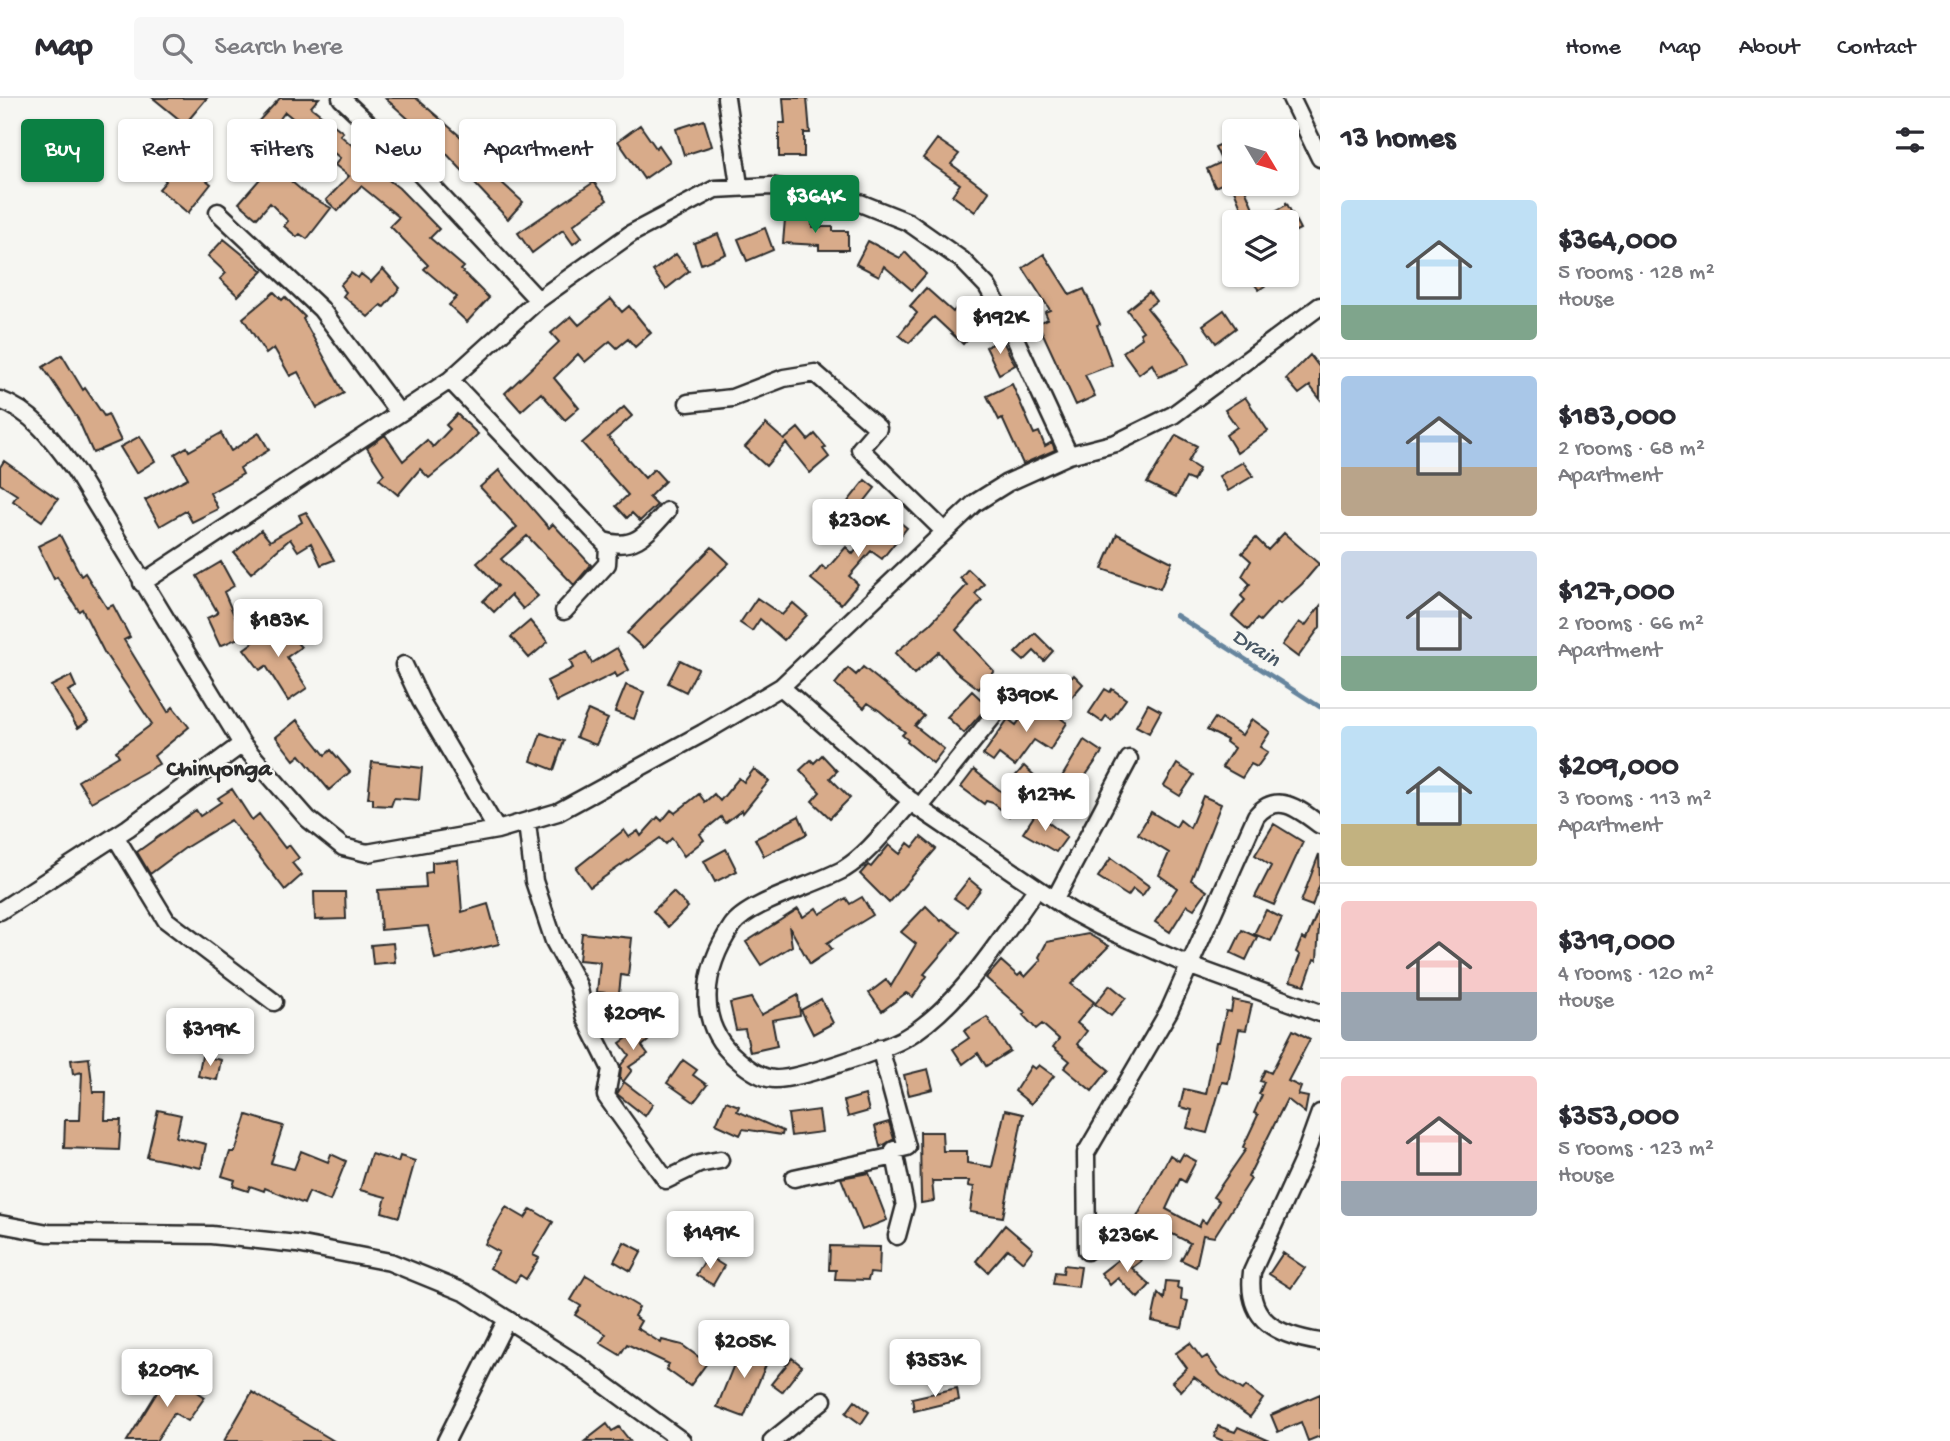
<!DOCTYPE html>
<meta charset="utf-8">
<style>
:root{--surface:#fff;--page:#f7f7f7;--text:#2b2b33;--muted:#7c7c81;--line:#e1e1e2;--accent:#0b8043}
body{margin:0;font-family:"Gochi Hand",sans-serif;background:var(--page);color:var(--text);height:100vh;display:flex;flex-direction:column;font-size:26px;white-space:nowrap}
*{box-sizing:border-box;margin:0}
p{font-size:23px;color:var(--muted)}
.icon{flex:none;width:38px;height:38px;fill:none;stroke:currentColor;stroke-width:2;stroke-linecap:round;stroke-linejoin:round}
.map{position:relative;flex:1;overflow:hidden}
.drawer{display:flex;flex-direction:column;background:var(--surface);width:630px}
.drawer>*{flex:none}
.hud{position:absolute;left:21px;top:21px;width:665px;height:63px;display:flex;gap:14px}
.needle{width:46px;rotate:128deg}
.tools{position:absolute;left:1222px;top:21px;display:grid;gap:14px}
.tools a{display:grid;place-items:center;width:77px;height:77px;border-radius:7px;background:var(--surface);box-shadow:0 2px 5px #0004;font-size:35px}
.price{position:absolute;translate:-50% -60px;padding:0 16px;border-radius:7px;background:#fff;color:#222;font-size:23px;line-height:46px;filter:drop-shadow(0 2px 4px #0008)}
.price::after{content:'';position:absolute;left:50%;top:42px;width:21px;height:16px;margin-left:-10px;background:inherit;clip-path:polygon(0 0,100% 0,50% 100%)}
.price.selected{background:var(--accent);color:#fff}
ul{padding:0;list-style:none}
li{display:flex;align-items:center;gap:21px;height:175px;padding:0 21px}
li+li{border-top:2px solid var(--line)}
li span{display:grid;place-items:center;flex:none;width:196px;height:140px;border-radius:7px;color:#555}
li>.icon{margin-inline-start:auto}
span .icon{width:84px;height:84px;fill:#fffc;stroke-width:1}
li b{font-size:30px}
h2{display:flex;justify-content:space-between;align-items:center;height:84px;padding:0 21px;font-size:30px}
.tag{padding:0 24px;border-radius:7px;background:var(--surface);box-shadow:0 2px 5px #0004;font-size:24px;line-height:63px}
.tag.selected{background:var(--accent);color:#fff}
header{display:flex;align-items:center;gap:42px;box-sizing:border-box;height:98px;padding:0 35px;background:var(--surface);border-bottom:2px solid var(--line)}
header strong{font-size:33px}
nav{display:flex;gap:38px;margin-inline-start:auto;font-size:24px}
.search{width:490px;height:63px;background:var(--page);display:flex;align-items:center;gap:18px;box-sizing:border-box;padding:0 24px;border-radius:7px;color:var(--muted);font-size:26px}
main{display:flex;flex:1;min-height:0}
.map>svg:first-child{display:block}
</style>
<header>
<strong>Map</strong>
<div class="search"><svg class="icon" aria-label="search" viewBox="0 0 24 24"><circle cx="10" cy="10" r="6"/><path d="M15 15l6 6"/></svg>Search here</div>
<nav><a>Home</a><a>Map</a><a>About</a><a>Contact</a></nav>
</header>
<main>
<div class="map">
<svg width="1320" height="1343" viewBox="0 0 1320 1343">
<rect width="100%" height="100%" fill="#f6f6f2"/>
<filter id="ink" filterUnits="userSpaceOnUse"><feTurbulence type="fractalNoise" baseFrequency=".0143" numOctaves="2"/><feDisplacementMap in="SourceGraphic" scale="14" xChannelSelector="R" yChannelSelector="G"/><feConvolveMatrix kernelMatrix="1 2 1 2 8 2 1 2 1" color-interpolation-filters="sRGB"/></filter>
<g filter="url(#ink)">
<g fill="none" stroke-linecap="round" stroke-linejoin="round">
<!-- stream -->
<path stroke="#66859e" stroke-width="4.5" d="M1176 517 1320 609"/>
</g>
<!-- building -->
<path fill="#d8ab8a" stroke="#2b2b2b" stroke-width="2" d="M153 0H207L185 26Z
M280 0H319L311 9 343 34 340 37 362 56 359 59 399 90 439 131 430 140 464 169 461 172 489 200 467 224 449 207 457 199 424 171 428 167 390 128 399 119 361 88 338 113 326 102 349 78 335 67 340 60 285 14 268 37 255 27Z
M385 0H416L476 52 493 69 489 73 523 104 508 121 442 51Z
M783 0H807L810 35H804V59H779V25H785Z
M704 22 712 48 684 57 676 31Z
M640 27 656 50 659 47 670 63 644 81 618 43Z
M1234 40V86H1243L1253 110 1243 114 1230 82 1215 89 1207 71 1222 64 1215 49Z
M937 41 959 56 951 66 989 94 975 114 952 97 960 86 923 60Z
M182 56 200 70 196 74 211 86 188 115 159 91 166 83 163 80Z
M272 67 306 96 331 110 307 141 300 136 297 139 284 128 288 123 270 105 257 120 239 105Z
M594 84 607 102 573 127 582 139 573 146 563 132 532 155 518 135Z
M1286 104 1300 131 1286 138V124H1274L1270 116 1286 107Z
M785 121 812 122V129H833V133H848V152H819V147L783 145Z
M765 130 773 152 747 163 738 141Z
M718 136 726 156 701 166 694 145Z
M224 141 263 173 238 198 220 181 226 175 208 158Z
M868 143 900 160 905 154 926 176 912 192 884 168 879 178 856 166Z
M676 156 689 173 666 191 653 173Z
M1044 156 1070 197 1084 191 1100 226 1097 227 1112 267 1085 277 1095 298 1076 307 1038 225 1048 221 1045 214 1050 212 1023 170Z
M383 171 400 190 384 209 381 207 368 219 343 198 346 194 340 187 351 175 358 180 361 176 371 184Z
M1247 177H1280L1259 192Z
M926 190 953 214 957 209 979 229 963 246 934 219 909 245 899 237 917 215 910 208Z
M274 194 282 202 285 199 305 219 303 221 344 295 317 310 298 274 290 278 274 250 266 256 243 220Z
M1149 194 1156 203 1147 210 1182 253 1189 266 1159 279 1152 266 1139 276 1123 254 1142 240 1140 235 1143 233 1127 212Z
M611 201 622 214 629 208 651 235 635 249 628 241 617 250 610 243 585 264 578 256 554 280 579 310 565 322 541 295 521 313 505 295 559 244 551 235 571 218 579 227Z
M1224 212 1236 230 1216 245 1203 227Z
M1002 241 1015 267 999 276 986 249Z
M62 257 83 292 85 290 104 318 108 316 121 343 93 355 78 321 43 269Z
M1310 257 1320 270V301L1310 288 1299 296 1286 281Z
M1012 286 1034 336 1039 334 1045 348 1052 344 1055 352 1023 366 1002 320 999 322 987 298Z
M1245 299 1268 333 1237 355 1226 337 1237 329 1225 312Z
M624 309 632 318 608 339 645 380 654 371 665 383 649 399 657 407 640 423 632 415 627 420 616 408 628 397 582 345Z
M457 316 478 336 455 359 429 380 420 371 398 397 379 381 384 376 367 350 385 337 403 363 427 342 433 349 450 331 446 327Z
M766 326 784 342 798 330 808 342 815 336 826 349 823 351 829 359 810 375 786 345 766 368 745 349Z
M221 335 231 353 259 335 269 352 240 370 243 376 210 395 218 411 192 424 186 413 160 428 145 402 188 380 175 356 187 349 189 353Z
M1176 337 1197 348 1188 364 1199 371 1193 383 1186 380 1176 399 1147 385Z
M140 338 155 363 136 375 120 349Z
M4 363 58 401 42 423 13 403 17 397 0 386V369Z
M1243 364 1253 378 1228 393 1219 378Z
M499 372 549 430 553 426 591 467 574 487 527 438 501 461 538 498 523 511 511 497 494 514 483 503 498 488 477 465 517 429 480 389Z
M865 382 875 390 849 423 839 415Z
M306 414 334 462 321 467 311 445 298 453 290 441 251 475 234 455 261 432 270 443 302 424 299 417Z
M887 414 907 430 882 461 871 453 849 478 858 486 841 506 811 481 822 468 826 472 846 449 853 456Z
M1284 435 1319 466 1302 486 1280 506 1277 504 1260 523 1257 521 1248 532 1232 518 1245 502 1241 498 1250 486 1242 478 1251 463 1242 455 1256 440 1268 452Z
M1117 436 1172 464 1160 491 1102 471Z
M60 437 81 478 85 475 107 510 113 507 130 539 124 542 168 614 173 609 189 629 154 658 159 666 91 704 78 683 119 658 116 653 152 626 104 554 82 511 79 513 57 479 54 481 38 448Z
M712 449 729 465 643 550 627 535Z
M221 464 234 488 224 494 243 538 220 548 207 520 218 515 197 478Z
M968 471 984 486 975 496 982 503 956 532 994 573 979 591 955 573 939 554 914 576 895 555 930 526 967 487 960 480Z
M757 500 782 517 793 505 807 517 784 542 760 521 752 533 740 525Z
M1320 508V529L1298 559 1282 547 1299 524 1305 528Z
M530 523 548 544 529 560 511 539Z
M279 525 301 549 287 559 307 590 288 603 266 568 260 572 244 551Z
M1035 535 1053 553 1044 563 1034 553 1024 563 1015 555Z
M617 550 629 572 617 579 615 575 557 604 547 583 573 570 570 563 586 554 592 565Z
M680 562 698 571 686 594 668 585Z
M863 569 924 618 915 628 944 651 933 665 907 644 908 642 902 637 905 634 880 613 868 605 864 610 835 586 848 570 856 577Z
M1074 577 1083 586 1070 601 1060 592Z
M71 578 76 589 68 593 88 623 78 630 51 588Z
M626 587 644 594 634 621 615 614Z
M1105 591 1110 594 1112 591 1126 601 1111 622 1106 618 1102 624 1089 615Z
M972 593 988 608 964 635 947 619Z
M1035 601 1067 625 1050 652 1034 642 1015 668 999 656 993 664 983 657 1008 621 1016 627Z
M1148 606 1161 613 1149 635 1136 628Z
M588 612 608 621 596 647 576 639Z
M1215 620 1242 637 1252 621 1270 634 1260 649 1268 654 1257 669 1251 666 1242 680 1222 669 1234 650 1226 644 1227 642 1207 632Z
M297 622 325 657 331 652 350 674 329 692 300 657 294 662 276 639Z
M541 635 564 643 554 672 531 663Z
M1084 642 1102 654 1066 706 1051 697Z
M822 657 837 673 830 680 850 700 830 720 812 703 820 694 800 672 811 662 814 665Z
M372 664 422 670 419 702 394 700 391 708 373 707V700H368Z
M1177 666 1194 677 1180 698 1164 688Z
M1024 668 1035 678 1024 689 1026 691 1009 718 993 705 986 703 984 706 961 689 974 672 1002 694Z
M754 671 769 683 743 715 742 712 725 725 721 719 700 736 704 742 684 758 672 740 666 746 660 740 590 789 576 770 624 732 629 739 638 733 641 738 658 719 662 723 671 712 675 715 699 696 705 704 714 696 720 703 739 680 744 684Z
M232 691 252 722 259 716 285 750 289 747 299 760 292 765 302 777 285 792 231 722 185 750 150 776 137 754 196 712 200 718 221 704 218 700Z
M1203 698 1221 706 1191 782 1207 793 1194 811 1187 807 1170 834 1155 824 1177 790 1159 777 1169 755 1138 736 1151 714 1176 729 1180 722 1190 730Z
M1036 715 1067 739 1056 754 1023 735Z
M799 718 807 736 764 758 755 741Z
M1274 726 1303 744 1274 807 1255 799 1271 768 1255 757Z
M921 739 936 751 889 805 860 776 868 767 871 769 889 747 900 756 908 745 913 749Z
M726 751 737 773 715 784 704 763Z
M1319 756 1320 786 1312 808 1301 804Z
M1111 760 1149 788 1142 798 1133 791 1128 798 1098 779Z
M458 762 462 814 488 806 499 846 435 861 428 828 381 832 378 792 426 789 425 775 432 774V764Z
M969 781 981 791 967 809 954 800Z
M314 794H345L346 821 315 822Z
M673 794 688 809 668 829 653 813Z
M862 799 873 817 827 845 832 851 810 866 789 828 792 848 761 867 746 844 798 811 803 819 816 810 820 816 846 800 850 806Z
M926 808 941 823 943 821 960 834 924 876 927 878 913 899 906 895 882 913 869 895 886 882 891 888 916 846 901 834Z
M1320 808 1317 862 1314 861 1305 887 1290 883 1300 857 1296 854 1302 840 1306 842Z
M1266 812 1282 820 1271 843 1254 836Z
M1242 832 1257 839 1246 862 1231 855Z
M582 835 632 840 628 878 621 877 619 896 597 894 600 864 579 862Z
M1088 836 1109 848 1071 886 1094 904 1077 925 1087 933 1077 946 1109 972 1092 993 1064 970 1070 963 1053 949 1059 941 1042 926 1036 931 1023 917 1026 915 986 880 1001 863 1018 878 1021 875 1025 879 1041 862 1039 859 1047 844Z
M393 845 395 864 373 866 371 847Z
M1110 887 1126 900 1111 918 1095 906Z
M798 897 800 917 772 922 777 948 750 954 745 931 736 932 730 905 751 900 761 917Z
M821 901 833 925 813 936 801 912Z
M1233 902 1252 906 1246 932 1239 931 1228 985 1222 984 1207 1035 1187 1030 1192 1012 1180 1009 1184 991 1206 996 1216 944H1219L1226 913 1231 914Z
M987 919 1010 953 986 968 978 955 963 966 953 951 969 940 964 933Z
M640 931 648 943 642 948 648 956 629 969 632 972 623 984 620 981 621 967 629 957 620 945Z
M1293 932 1310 941 1288 983 1301 989 1298 997 1308 999 1305 1015 1287 1001 1248 1079 1251 1081 1214 1139 1203 1137 1196 1169 1181 1162 1190 1145 1157 1128 1148 1144 1129 1134 1170 1057 1179 1063 1183 1056 1196 1063 1185 1084 1180 1081 1166 1111 1199 1129 1202 1122 1206 1125 1219 1103 1213 1099 1246 1051 1243 1049 1258 1017 1254 1015 1262 997 1259 996 1264 984 1260 983 1265 972 1271 975Z
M202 958 221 962 217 982 198 978Z
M89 960 93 994H106L105 1022H121L119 1052 64 1050 65 1022H80L82 974 73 976 71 962Z
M683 962 697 972 693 977 707 987 694 1004 667 985Z
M1039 967 1054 978 1031 1006 1015 993 1031 968 1035 971Z
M928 971 933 991 909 997 904 977Z
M624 984 653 1006 645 1018 617 996Z
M865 997 869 1013 848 1019 844 1003Z
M726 1003 739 1008 737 1013 783 1033 782 1037 743 1031 740 1037 716 1026Z
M158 1012 181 1017 176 1039 206 1046 201 1070 147 1059Z
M819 1012 822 1034 791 1038 788 1016Z
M1005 1012 1023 1016 1003 1119 970 1114 974 1089 968 1088 969 1083H932L934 1103 921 1105 920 1034H942L943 1053H967V1065L992 1069Z
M247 1017 283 1028 271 1065 294 1071 301 1053 328 1064 331 1056 346 1063 330 1103 309 1094 304 1106 265 1090 264 1093 250 1088 248 1093 233 1088 235 1082 222 1078 230 1054H235Z
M889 1024 894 1041 880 1049 875 1028Z
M371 1056 398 1064 400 1058 415 1063 399 1119 382 1114 386 1099 360 1092Z
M869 1075 887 1122 862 1132 841 1080Z
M506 1109 525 1120 531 1111 553 1124 533 1157 539 1160 526 1181 520 1177 515 1184 490 1170 499 1154 485 1146Z
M1005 1127 1033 1151 1023 1164 1008 1151 988 1174 976 1163Z
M624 1144 642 1153 631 1173 614 1163Z
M830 1148 880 1149 879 1176 870 1175 868 1182 835 1181 836 1172H829Z
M1132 1151 1141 1163 1132 1170 1150 1187 1138 1200 1118 1180 1110 1187 1101 1175Z
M1283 1155 1305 1170 1291 1190 1269 1176Z
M708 1158 724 1168 713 1187 696 1177Z
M1064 1167 1081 1169 1078 1189 1053 1186 1055 1174 1063 1175Z
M586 1177 639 1209 634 1218 641 1223 637 1230 661 1245 662 1242 682 1247 707 1265 690 1288 666 1271 669 1266 627 1246 620 1257 600 1245 606 1236 575 1217 581 1208 571 1202Z
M1166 1183 1178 1184 1177 1190 1182 1191 1181 1202 1188 1203 1182 1230 1152 1223 1158 1195 1164 1201Z
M743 1244 771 1255 744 1319 717 1309Z
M1190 1245 1202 1261 1207 1258 1221 1277 1243 1292 1246 1288 1263 1301 1250 1319 1194 1279 1181 1293 1172 1284 1187 1270 1176 1255Z
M792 1260 802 1268 782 1294 771 1286Z
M169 1275 205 1299 188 1323 174 1315 156 1343H127Z
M957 1290 959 1302 914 1313 912 1300Z
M252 1294 334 1343H224Z
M1320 1296V1338L1308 1343 1301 1324 1278 1334 1271 1317Z
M855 1303 869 1314 861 1326 846 1315Z
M607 1326 612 1333 619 1329 630 1343H585Z
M1218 1328 1235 1334 1238 1329 1270 1343H1223L1214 1339Z"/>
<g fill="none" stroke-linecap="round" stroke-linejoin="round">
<defs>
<path id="minor" d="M341 0 412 67 538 202
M726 0 739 87
M1291 0 1320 60
M218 114 321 211 399 315
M450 282 608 448 607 466 564 513
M0 302C35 315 54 344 75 372L242 646 308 721 343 749 367 755 497 732 558 714 703 635 781 589 975 405 1007 385 1069 357 1116 345 1173 317 1320 208
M688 305 732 300 784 280 815 275 878 330 860 351 945 434
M604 443C635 453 648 434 667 413
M142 485 450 282 538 202 632 135 715 91 771 88 860 105 908 124 962 162 987 188 1007 223 1069 357
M404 567 421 603 497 732
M781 589 919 710 1071 813 1099 828 1188 867 1320 915
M912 703C891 725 870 755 844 771 816 787 748 804 732 828 703 871 694 925 737 961 746 969 760 980 774 981 794 983 886 951 905 940 958 910 1002 839 1037 790
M919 710 1016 590
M527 725 534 783 554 843 578 887 586 921 611 971 606 998 666 1082 699 1066 720 1062
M115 738 166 822 274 904
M1055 801 1129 661
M0 813 128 730 242 646
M880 950 907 1049 894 1052 905 1108 897 1138
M1320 1015 1303 1062 1252 1174C1246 1223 1277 1237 1320 1244
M794 1080 895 1058
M0 1126 48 1135 211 1137 297 1146 390 1164 466 1195 574 1264 682 1343
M1087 1153 1086 1055 1169 913 1256 718C1277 693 1299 711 1320 727
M446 1343 507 1221
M772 1343 823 1302"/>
</defs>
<!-- minor casing -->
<use href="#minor" stroke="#2b2b2b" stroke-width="21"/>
<!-- minor -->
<use href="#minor" stroke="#f6f6f2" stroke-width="16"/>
</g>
</g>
<g text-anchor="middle" stroke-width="5" stroke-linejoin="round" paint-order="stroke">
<!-- water labels -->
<g font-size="23" font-style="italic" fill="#495865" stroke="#f6f6f2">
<text transform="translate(1257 548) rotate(32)" y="8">Drain</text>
</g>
<!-- quarter labels -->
<g font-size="24" font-weight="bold" fill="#2b2b2b" stroke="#f6f6f2">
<text x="219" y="677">Chinyonga</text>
</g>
</g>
</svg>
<div class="tools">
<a><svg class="needle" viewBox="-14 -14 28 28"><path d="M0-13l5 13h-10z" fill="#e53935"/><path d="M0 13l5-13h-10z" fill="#7c7c81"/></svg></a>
<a><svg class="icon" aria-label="layers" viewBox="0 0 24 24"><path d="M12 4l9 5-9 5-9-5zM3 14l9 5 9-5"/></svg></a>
</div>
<b class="price selected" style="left:815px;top:137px">$364K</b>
<b class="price" style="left:1000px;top:258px">$192K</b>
<b class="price" style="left:858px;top:461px">$230K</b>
<b class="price" style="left:278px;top:561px">$183K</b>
<b class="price" style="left:1026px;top:636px">$390K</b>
<b class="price" style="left:1045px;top:735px">$127K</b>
<b class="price" style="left:633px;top:954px">$209K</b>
<b class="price" style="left:210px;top:970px">$319K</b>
<b class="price" style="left:710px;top:1173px">$149K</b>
<b class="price" style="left:1127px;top:1176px">$236K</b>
<b class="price" style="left:744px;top:1282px">$205K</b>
<b class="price" style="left:935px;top:1301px">$353K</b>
<b class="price" style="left:167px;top:1311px">$209K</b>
<div class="hud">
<a class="tag selected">Buy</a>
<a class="tag">Rent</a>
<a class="tag">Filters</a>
<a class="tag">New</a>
<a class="tag">Apartment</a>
</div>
</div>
<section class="drawer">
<h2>13 homes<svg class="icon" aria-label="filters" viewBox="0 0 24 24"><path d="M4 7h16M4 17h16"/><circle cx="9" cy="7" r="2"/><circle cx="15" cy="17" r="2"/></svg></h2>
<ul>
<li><span style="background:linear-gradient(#bfe0f5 75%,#7fa58c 0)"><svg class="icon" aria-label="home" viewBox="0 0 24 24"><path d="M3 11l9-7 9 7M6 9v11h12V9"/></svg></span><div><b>$364,000</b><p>5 rooms · 128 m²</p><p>House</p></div></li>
<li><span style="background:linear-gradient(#a9c7e8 65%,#b9a48a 0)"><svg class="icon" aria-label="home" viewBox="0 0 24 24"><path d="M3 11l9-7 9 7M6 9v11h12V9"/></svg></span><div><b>$183,000</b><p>2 rooms · 68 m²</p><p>Apartment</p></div></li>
<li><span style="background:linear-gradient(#c9d6e8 75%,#7fa58c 0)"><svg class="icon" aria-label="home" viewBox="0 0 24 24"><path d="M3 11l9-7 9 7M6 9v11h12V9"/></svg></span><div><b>$127,000</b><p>2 rooms · 66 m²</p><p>Apartment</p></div></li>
<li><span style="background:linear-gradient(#bfe0f5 70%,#c2b280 0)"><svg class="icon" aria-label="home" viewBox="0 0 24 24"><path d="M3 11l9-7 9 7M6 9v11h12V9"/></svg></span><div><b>$209,000</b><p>3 rooms · 113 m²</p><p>Apartment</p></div></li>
<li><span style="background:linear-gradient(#f6c9c9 65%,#9aa5b1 0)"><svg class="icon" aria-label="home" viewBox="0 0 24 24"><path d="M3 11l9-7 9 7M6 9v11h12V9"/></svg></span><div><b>$319,000</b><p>4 rooms · 120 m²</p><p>House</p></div></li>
<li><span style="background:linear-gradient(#f6c9c9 75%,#9aa5b1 0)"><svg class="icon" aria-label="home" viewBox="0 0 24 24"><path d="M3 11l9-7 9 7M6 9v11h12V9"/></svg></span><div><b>$353,000</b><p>5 rooms · 123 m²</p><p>House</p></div></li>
</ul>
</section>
</main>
